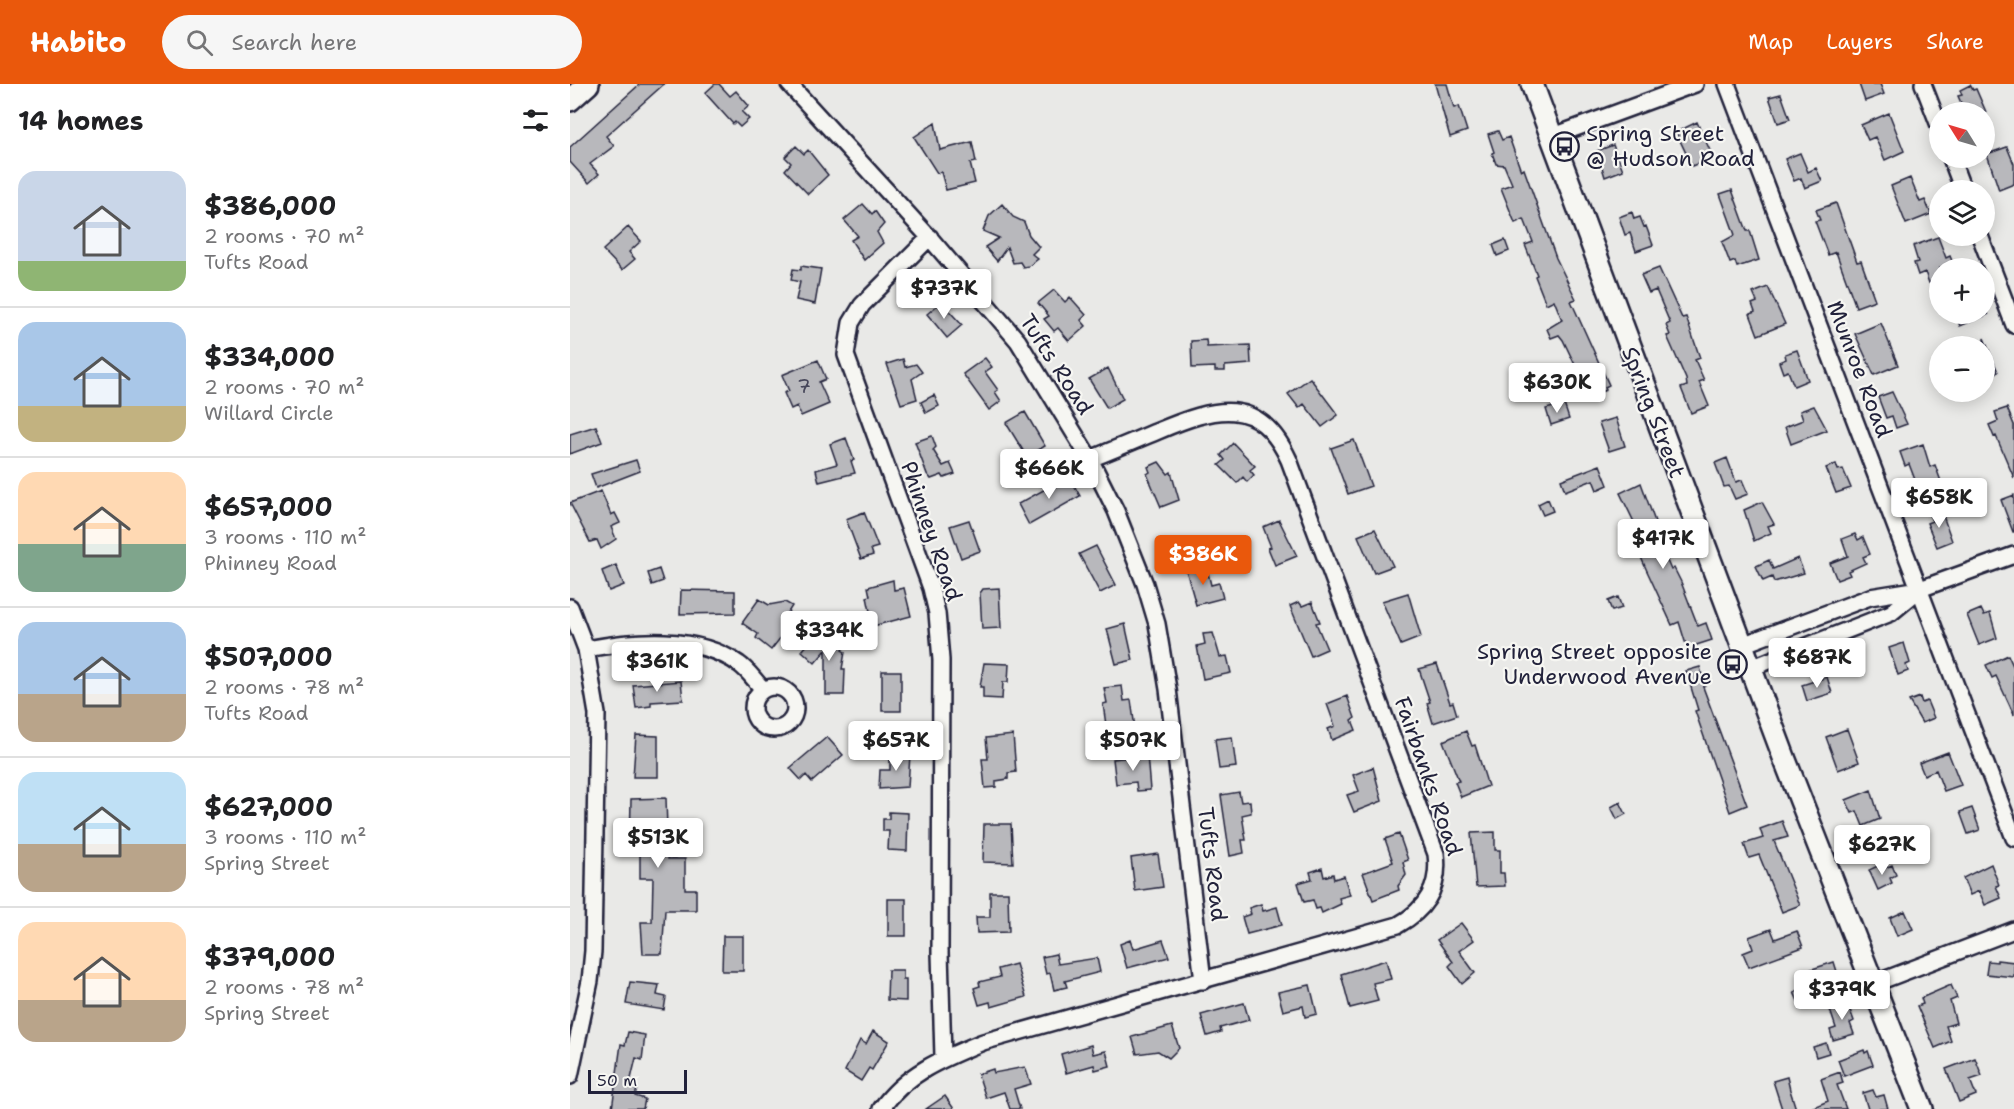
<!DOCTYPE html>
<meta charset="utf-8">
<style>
:root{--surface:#fff;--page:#f6f6f6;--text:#202124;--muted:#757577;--line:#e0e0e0;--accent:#ea580c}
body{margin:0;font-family:"Shantell Sans",sans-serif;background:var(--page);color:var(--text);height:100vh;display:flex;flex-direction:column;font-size:22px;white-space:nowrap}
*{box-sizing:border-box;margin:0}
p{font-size:20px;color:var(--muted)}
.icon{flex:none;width:33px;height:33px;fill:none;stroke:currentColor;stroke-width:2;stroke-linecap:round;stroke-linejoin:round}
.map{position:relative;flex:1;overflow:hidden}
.details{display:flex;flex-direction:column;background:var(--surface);width:570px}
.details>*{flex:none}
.needle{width:39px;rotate:307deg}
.fabs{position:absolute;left:1359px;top:18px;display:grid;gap:12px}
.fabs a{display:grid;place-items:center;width:66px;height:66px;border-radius:50%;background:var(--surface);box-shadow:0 3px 15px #0003;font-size:30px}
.scale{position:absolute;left:18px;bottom:15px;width:99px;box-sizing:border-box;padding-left:6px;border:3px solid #22223b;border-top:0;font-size:16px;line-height:21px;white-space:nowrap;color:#22223b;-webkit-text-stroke:4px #f6f6f2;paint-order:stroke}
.price{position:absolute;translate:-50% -51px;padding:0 14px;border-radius:6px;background:#fff;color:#222;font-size:20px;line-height:39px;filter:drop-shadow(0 2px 3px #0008)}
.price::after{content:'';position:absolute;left:50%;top:36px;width:18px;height:14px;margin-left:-9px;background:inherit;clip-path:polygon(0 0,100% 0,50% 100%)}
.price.selected{background:var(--accent);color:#fff}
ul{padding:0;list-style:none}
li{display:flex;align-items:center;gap:18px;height:150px;padding:0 18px}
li+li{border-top:2px solid var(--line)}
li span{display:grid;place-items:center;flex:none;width:168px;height:120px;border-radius:18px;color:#555}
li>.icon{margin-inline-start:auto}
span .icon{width:72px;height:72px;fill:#fffc;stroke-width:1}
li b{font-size:26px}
h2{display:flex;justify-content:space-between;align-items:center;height:72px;padding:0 18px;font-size:26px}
header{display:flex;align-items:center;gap:36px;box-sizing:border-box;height:84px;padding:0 30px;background:var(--accent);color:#fff}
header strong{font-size:28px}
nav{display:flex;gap:33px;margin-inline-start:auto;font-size:21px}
.search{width:420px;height:54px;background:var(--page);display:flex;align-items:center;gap:15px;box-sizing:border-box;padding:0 21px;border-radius:33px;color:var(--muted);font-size:22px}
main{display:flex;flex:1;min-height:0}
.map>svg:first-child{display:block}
</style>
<header>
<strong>Habito</strong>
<div class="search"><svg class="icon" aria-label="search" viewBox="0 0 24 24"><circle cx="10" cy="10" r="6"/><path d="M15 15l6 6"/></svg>Search here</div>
<nav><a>Map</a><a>Layers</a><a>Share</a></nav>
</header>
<main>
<section class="details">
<h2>14 homes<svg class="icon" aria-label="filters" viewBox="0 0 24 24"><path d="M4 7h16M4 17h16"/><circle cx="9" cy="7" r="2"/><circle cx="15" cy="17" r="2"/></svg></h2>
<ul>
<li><span style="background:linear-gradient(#c9d6e8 75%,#8fb573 0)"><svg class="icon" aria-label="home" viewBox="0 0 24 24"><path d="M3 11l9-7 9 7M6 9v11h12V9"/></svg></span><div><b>$386,000</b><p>2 rooms · 70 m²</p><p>Tufts Road</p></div></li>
<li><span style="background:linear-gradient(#a9c7e8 70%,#c2b280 0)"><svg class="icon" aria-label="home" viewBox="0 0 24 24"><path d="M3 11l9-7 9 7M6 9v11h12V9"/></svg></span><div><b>$334,000</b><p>2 rooms · 70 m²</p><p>Willard Circle</p></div></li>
<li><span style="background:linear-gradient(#ffd9b3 60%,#7fa58c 0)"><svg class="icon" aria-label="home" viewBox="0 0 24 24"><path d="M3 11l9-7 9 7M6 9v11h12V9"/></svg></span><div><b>$657,000</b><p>3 rooms · 110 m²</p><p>Phinney Road</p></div></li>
<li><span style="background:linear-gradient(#a9c7e8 60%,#b9a48a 0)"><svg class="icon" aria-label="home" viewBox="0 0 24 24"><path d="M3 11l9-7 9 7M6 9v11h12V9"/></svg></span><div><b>$507,000</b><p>2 rooms · 78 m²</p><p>Tufts Road</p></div></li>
<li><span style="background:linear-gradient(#bfe0f5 60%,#b9a48a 0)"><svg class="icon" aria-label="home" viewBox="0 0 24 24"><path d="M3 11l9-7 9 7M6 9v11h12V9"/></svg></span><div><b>$627,000</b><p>3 rooms · 110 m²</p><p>Spring Street</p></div></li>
<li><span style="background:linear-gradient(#ffd9b3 65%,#b9a48a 0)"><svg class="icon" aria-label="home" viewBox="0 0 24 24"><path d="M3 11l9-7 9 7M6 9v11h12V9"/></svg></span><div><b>$379,000</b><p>2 rooms · 78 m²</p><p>Spring Street</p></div></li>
</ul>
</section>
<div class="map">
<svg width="1444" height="1025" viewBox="0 0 1444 1025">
<rect width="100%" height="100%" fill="#e9e9e7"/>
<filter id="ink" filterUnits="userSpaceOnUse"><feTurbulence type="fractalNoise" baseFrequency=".0167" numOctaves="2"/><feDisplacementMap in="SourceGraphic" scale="12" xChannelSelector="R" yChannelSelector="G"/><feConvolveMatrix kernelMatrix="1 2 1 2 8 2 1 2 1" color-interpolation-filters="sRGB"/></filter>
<g filter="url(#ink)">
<!-- building -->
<path fill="#b8b8bc" stroke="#22223b" stroke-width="1.5" d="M70 0H94L36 52 44 62 20 80 29 90 19 99 0 78V63Z
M145 0H149L160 12 166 7 179 22 172 28 179 35 170 43 165 38 163 40 135 9Z
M865 0H877L884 24 889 22 897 47 880 53Z
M1289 0H1310L1314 10 1295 17Z
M1400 1 1403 6 1406 5 1416 28H1395L1388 12 1392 11 1390 6Z
M1211 10 1220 35 1208 39 1199 13Z
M1319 29 1334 67 1315 76 1305 53 1298 56 1291 41Z
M1127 38 1143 73 1122 82 1106 48Z
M365 39 370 66 402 58 406 78 400 79 405 99 376 106 371 88 367 89 344 53Z
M928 47 932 56 939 53 951 87 954 85 986 174 1006 215 1001 217 1039 301 1035 303 1036 306 1022 311 1011 283 1007 285 993 256 989 251 981 254 977 245 992 236 984 216 976 220 965 192 967 191 955 161 963 158 954 135 945 139 931 104 942 100 934 81 926 80 922 69 924 68 918 50Z
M1043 61 1053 86 1035 93 1027 67Z
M226 62 234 70 238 66 258 91 238 110 215 86 221 79 215 73Z
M1437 63 1444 80V100L1429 106 1417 70Z
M1230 69 1238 88 1246 84 1252 97 1235 104 1231 94 1224 97 1215 75Z
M1340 94 1350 118 1355 116 1361 130 1336 140 1321 102Z
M1162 106 1177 147H1180L1189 176 1167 183 1165 177 1160 179 1152 158 1165 151 1150 110Z
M1266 119 1287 178 1291 177 1305 216 1286 223 1266 168 1258 171 1245 137 1250 136 1246 126Z
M293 120 302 130 305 127 314 140 307 148 313 159 294 176 281 156 288 152 274 136Z
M432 120 443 133 454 138 459 151 469 163 462 170 468 175 459 182 453 183 450 178 443 179 437 163 427 177 415 163 429 154 413 147 419 132Z
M1062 128 1064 135 1070 133 1074 143 1076 142 1083 161 1066 167 1060 149 1055 151 1049 133Z
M58 143 71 157 59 168 65 175 52 186 33 166Z
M1368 153 1376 174 1380 172 1385 184H1370V195L1359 199 1355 188 1348 191 1344 179 1348 178 1343 162Z
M935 156 939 167 927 172 923 161Z
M231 182 251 185 245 220 226 216 230 198 221 196 223 185 231 186Z
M1089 184 1112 234 1116 233 1130 274 1125 276 1134 296 1129 298 1139 322 1121 329 1111 304 1117 302 1116 295 1097 252 1100 251 1096 241 1100 239 1086 206 1079 209 1071 191Z
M1198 203 1215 240 1188 251 1180 230 1185 228 1182 220 1187 218 1183 209Z
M484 206 495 218 500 213 516 231 511 236 516 242 499 257 488 244 484 247 474 235 479 232 468 219Z
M371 218 392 241 377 254 357 230Z
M1385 230H1419L1390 242Z
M1311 239 1328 281 1304 291 1285 250Z
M1414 254 1428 288 1414 293Z
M636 256 637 263 680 261 681 280 655 282V287H645V283L622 284 621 257Z
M1227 266 1238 296 1224 302 1218 287 1213 289 1209 278 1216 275 1215 270Z
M415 274 422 283 415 288 428 306 425 308 431 317 419 326 393 290Z
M333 275 335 283 346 280 352 288 342 295 347 315 331 320 317 280Z
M248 276 256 295 249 298 259 320 231 332 227 322 221 325 214 309 219 307 212 291Z
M538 284 553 315 537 324 519 295Z
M740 294 768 331 752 343 734 320 729 324 718 310Z
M1322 308 1337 340 1326 344 1322 332 1316 334 1308 313Z
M364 311 369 322 356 329 351 318Z
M994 320 999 335 981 341 976 325Z
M1244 322 1257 346 1221 360 1215 343 1233 336 1230 327Z
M1437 324 1444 341V394L1426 352 1424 353 1419 341 1428 337 1425 328Z
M455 328 475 362 457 373 436 339Z
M1046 334 1055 362 1039 367 1029 339Z
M26 342 32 358 0 370V350Z
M362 352 366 363 363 366 373 382 380 379 385 390 374 394 372 391 361 395 357 390 345 358Z
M276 354 284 376 281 377 285 389 249 398 246 386 267 380 260 360Z
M784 356 801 402 778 410 761 364Z
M663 359 685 382 680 386 684 391 677 398 673 393 667 399 649 381 655 376 651 371Z
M1353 360 1360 383 1365 381 1372 400 1350 409 1339 380 1335 382 1330 368Z
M1157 374 1166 398 1172 396 1178 410 1165 415 1159 402 1154 403 1145 379Z
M66 376 70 387 26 404 21 390Z
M589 378 598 390 601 388 609 416 591 423 577 390 580 388 578 383Z
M1266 380 1268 386 1273 385 1281 404 1266 409 1256 384Z
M1030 381 1038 401 1027 406 1023 396 995 407 991 396Z
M499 392 510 412 459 441 448 420Z
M1071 399 1088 446 1084 447 1101 486 1104 484 1111 498 1128 542 1136 539 1142 556 1117 564 1109 538 1102 541 1077 487 1070 471 1078 467 1050 409Z
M31 407 41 431 45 429 50 439 41 443 46 455 31 465 27 456 20 458 0 419Z
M1444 411V448H1443L1431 416Z
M978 415 983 427 973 431 968 420Z
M1192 418 1204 440 1198 442 1201 449 1184 457 1174 426Z
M1371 426 1382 457 1367 463 1357 439 1362 437 1359 430Z
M294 428 308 463 301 465 303 471 291 475 276 435Z
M399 436 410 467 391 474 380 442Z
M709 436 727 472 705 481 698 464 701 463 693 443Z
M805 445 823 482 804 489 788 452Z
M1285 450 1288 456 1293 453 1300 470 1293 473 1296 479 1278 487 1280 491 1267 496 1260 479 1278 472 1272 455Z
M526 462 546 501 530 509 509 470Z
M1228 474 1234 489 1204 498 1202 493 1193 497 1186 482 1199 476 1203 485Z
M46 481 54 501 39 507 32 487Z
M636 481 641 501 649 499 653 514 626 521 616 486Z
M89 485 93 497 82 501 78 489Z
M323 496 324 506 334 504 341 532 303 542 297 513 300 512 298 503Z
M429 504 431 544 412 545 410 509 413 505Z
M111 506 165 507V529L110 530Z
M838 509 851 553 831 561 812 517Z
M1048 513 1052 524 1042 527 1038 517Z
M189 515 199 521 215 518 222 522 215 533 219 536 212 546 215 548 201 566 186 554 188 550 172 539Z
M729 518 732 522 742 518 750 538 746 539 757 565 741 572 720 522Z
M1411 525 1414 531 1420 529 1427 554 1409 561 1397 531Z
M555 540 563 576 546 580 537 545Z
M249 547 264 560 267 556 275 562 272 566 275 568 272 585H275L274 611H256V566L245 579 232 567Z
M643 549 650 573 657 572 661 589 633 595 627 562 635 560 633 550Z
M1334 559 1340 579 1336 581 1338 587 1328 591 1319 564Z
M1438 571 1444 584V631L1426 592 1422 594 1416 581Z
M414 579 439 580 438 598H433L432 615 413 614V603H410Z
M867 580 880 619 883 618 887 631 863 639 857 619 860 618 849 585Z
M1130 583 1135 602 1133 603 1177 721 1160 728 1125 627 1128 626 1116 587Z
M312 587H331V627H312Z
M1257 593 1262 609 1237 617 1232 601Z
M111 597 113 616 81 618V622L66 624 63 601Z
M552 602 554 617 561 616 566 651 538 655 533 620 537 619 534 604Z
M777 612 785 634 782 636 786 646 762 656 758 645 765 642 757 620Z
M1350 613 1352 619 1357 617 1364 634 1352 639 1339 617Z
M1277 645 1289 678 1268 686 1256 653Z
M896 647 902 662 905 661 918 702 891 713 885 698 889 697 873 657Z
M66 651 88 652V693H63Z
M443 651 446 688 438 689V695L426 697V703L415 704 412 675H418L416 654Z
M257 653 273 671 242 698 236 691 231 696 220 684Z
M662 653 666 683 649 685 645 655Z
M1378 668 1391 701 1374 707 1366 686 1354 691 1349 679Z
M320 669 340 670 338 703 309 705 310 686H320Z
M577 671 580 706 567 707 566 698 546 700 543 675Z
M803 683 812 717 784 728 777 711 789 707 783 691Z
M1301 706 1310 735 1293 742 1287 727 1282 729 1276 716Z
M669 708 671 718 680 717 681 729 672 731 676 756H672L674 769 660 772 651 711Z
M96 714 98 775H115V805H126V826H95L92 870H73L71 838H82L83 794H70V765H60L61 715Z
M1050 718 1056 730 1047 735 1041 723Z
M1402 724 1410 746 1398 750 1390 728Z
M319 728 338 729 337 767 318 766 319 747H313V735H319Z
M1212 737 1218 753 1204 757 1230 821 1212 828 1189 771 1179 774 1174 760 1193 754 1190 745Z
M414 740H441L443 779 413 778Z
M925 748V766H930V789H934L935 802 906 803 901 749Z
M829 750 838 776 833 778 836 791 828 802 829 806 803 816 793 789 823 778 815 755Z
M588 770 593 803 565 807 561 774Z
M1314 779 1315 784 1322 781 1326 791 1320 794 1322 799 1308 806 1299 786Z
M1421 780 1429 801 1426 802 1431 814 1415 821 1409 807 1400 811 1393 794Z
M752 784 754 793 763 790 764 795 774 792 780 811 769 814 771 820 752 829 750 824 746 825 743 816 734 818 728 799 742 795 740 788Z
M420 808H438L439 848 407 849 406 833H420Z
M318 815H336V852H318Z
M691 820 693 827 707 823 712 841 677 850 672 833 681 830 679 824Z
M1335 827 1343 845 1327 852 1320 834Z
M891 839 904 856 889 867 905 889 892 900 879 882 883 878 867 856Z
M1201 845 1205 855 1227 847 1233 863 1179 883 1173 869 1183 865 1179 853Z
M153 852H173V887H152Z
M560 856 563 865 593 856 599 873 557 884 550 860Z
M486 870 488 880 527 874 530 888 495 897 497 903 484 906 480 889 476 890 472 873Z
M816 876 821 895 803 899 808 917 780 924 771 890Z
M1427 876 1444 878V893L1416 890 1418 877 1427 878Z
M1264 878 1269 894 1245 902 1239 886Z
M446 880 456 913 421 923 420 918 409 921 404 904 410 902 409 898 430 893 428 885Z
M318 886H333V895H336V917L317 916Z
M60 898 89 901 87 911 96 913 94 926 56 920Z
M740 901 747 930 735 933 733 922 713 927 708 908Z
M1381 901 1387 914 1380 917 1386 939 1376 942 1381 957 1365 964 1347 922 1353 920 1351 914Z
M1235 903 1239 913 1228 917 1224 908Z
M1277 918 1284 937 1280 939 1284 950 1263 956 1260 946 1266 944 1259 923Z
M674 919 679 936 650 944 651 948 637 952 631 931Z
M602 942 609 964 599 974 588 967 567 970 562 953Z
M303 947 319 957 302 986 299 984 291 997 275 987 290 956 296 960Z
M58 948 75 951 72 976 66 974 60 999 63 1000 62 1004 67 1005 65 1012 75 1015 73 1025H42L51 960 55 961Z
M1256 959 1259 969 1246 973 1243 963Z
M521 961 523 970 536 967 540 982 525 986 524 981 496 989 491 970Z
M1294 966 1295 969 1298 967 1303 981 1274 992 1268 976Z
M1405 974 1412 992 1400 996 1406 1011 1389 1018 1376 985Z
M455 983 461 1000 444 1005 450 1025H440L434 1008 416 1014 408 990 423 985 424 989Z
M1270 988 1273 999 1267 1001 1276 1025H1239L1258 1017 1251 995Z
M1217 993 1220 1006 1226 1025H1212L1203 997Z
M1303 1006 1306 1013 1314 1011 1318 1025H1298L1293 1009Z
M375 1012 384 1025H356Z"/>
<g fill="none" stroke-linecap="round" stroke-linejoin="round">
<defs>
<path id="street" d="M219 0 359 153 448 257 520 375 546 427 575 500 587 540 598 605 633 897
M1157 0 1444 754
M1353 0 1370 44
M981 53 1125 0
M1381 74 1393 106
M1410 152 1444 241
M360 153 292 221 281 239 276 271 361 504 367 529 371 576 370 868 373 973
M0 523 16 565 27 630 23 867 20 897 0 992
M1172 561 1300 513 1350 505 1444 471
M16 565C64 556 127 550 169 580 178 586 185 597 192 604
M1181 584 1321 529 1350 505
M183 624a21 21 0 1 1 42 0a21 21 0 1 1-42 0Z
M1303 900 1444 846
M311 1025C336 989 374 974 413 958L828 841C857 825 870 802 866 770L719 376C689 310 645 323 588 347 566 356 543 366 520 375"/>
<path id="secondary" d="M962 0 1215 676 1352 1025
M0 16 18 0"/>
</defs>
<!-- street casing -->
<use href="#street" stroke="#22223b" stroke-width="20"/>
<!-- secondary casing -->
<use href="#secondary" stroke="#22223b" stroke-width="26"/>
<!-- street -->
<use href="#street" stroke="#f6f6f2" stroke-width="15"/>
<!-- secondary -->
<use href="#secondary" stroke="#f6f6f2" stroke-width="21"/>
</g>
</g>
<!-- icons -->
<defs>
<symbol id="bus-ring" viewBox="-11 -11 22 22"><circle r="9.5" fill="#f6f6f2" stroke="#22223b" stroke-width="1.5"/><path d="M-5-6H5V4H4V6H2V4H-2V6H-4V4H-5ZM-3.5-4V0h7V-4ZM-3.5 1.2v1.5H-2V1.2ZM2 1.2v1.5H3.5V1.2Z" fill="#22223b"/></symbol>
</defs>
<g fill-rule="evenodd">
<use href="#bus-ring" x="978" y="46" width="33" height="33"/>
<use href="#bus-ring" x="1146" y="564" width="33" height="33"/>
</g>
<g text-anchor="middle" stroke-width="4.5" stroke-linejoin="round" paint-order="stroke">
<!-- number labels -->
<g font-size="20" fill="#48485b">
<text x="234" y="309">7</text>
</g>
<!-- poi labels -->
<g font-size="22" fill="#22223b" stroke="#f6f6f2" text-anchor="start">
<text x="1016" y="57">Spring Street<tspan x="1016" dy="25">@ Hudson Road</tspan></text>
<text x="1142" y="575" text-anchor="end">Spring Street opposite<tspan x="1142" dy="25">Underwood Avenue</tspan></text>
</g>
<!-- street labels -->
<g font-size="22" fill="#22223b" stroke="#f6f6f2">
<text transform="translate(487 280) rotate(57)" y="8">Tufts Road</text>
<text transform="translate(1290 285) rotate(69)" y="8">Munroe Road</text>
<text transform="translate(1084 328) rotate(69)" y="8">Spring Street</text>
<text transform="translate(362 447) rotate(71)" y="8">Phinney Road</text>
<text transform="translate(859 692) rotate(71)" y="8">Fairbanks Road</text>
<text transform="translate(643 780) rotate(83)" y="8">Tufts Road</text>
</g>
</g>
</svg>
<div class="fabs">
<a><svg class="needle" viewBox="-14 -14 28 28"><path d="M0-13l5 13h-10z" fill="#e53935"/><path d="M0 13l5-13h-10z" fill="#757577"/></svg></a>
<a><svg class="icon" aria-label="layers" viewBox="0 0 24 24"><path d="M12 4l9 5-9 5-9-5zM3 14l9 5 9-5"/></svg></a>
<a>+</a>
<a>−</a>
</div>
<div class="scale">50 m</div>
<b class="price" style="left:374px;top:236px">$737K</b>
<b class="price" style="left:987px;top:330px">$630K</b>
<b class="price" style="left:479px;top:416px">$666K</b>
<b class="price" style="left:1369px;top:445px">$658K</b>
<b class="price" style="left:1093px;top:486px">$417K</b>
<b class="price selected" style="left:633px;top:502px">$386K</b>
<b class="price" style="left:259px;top:578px">$334K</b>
<b class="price" style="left:1247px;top:605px">$687K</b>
<b class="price" style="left:87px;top:609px">$361K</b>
<b class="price" style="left:326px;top:688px">$657K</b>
<b class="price" style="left:563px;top:688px">$507K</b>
<b class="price" style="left:88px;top:785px">$513K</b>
<b class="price" style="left:1312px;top:792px">$627K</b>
<b class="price" style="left:1272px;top:937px">$379K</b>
</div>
</main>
